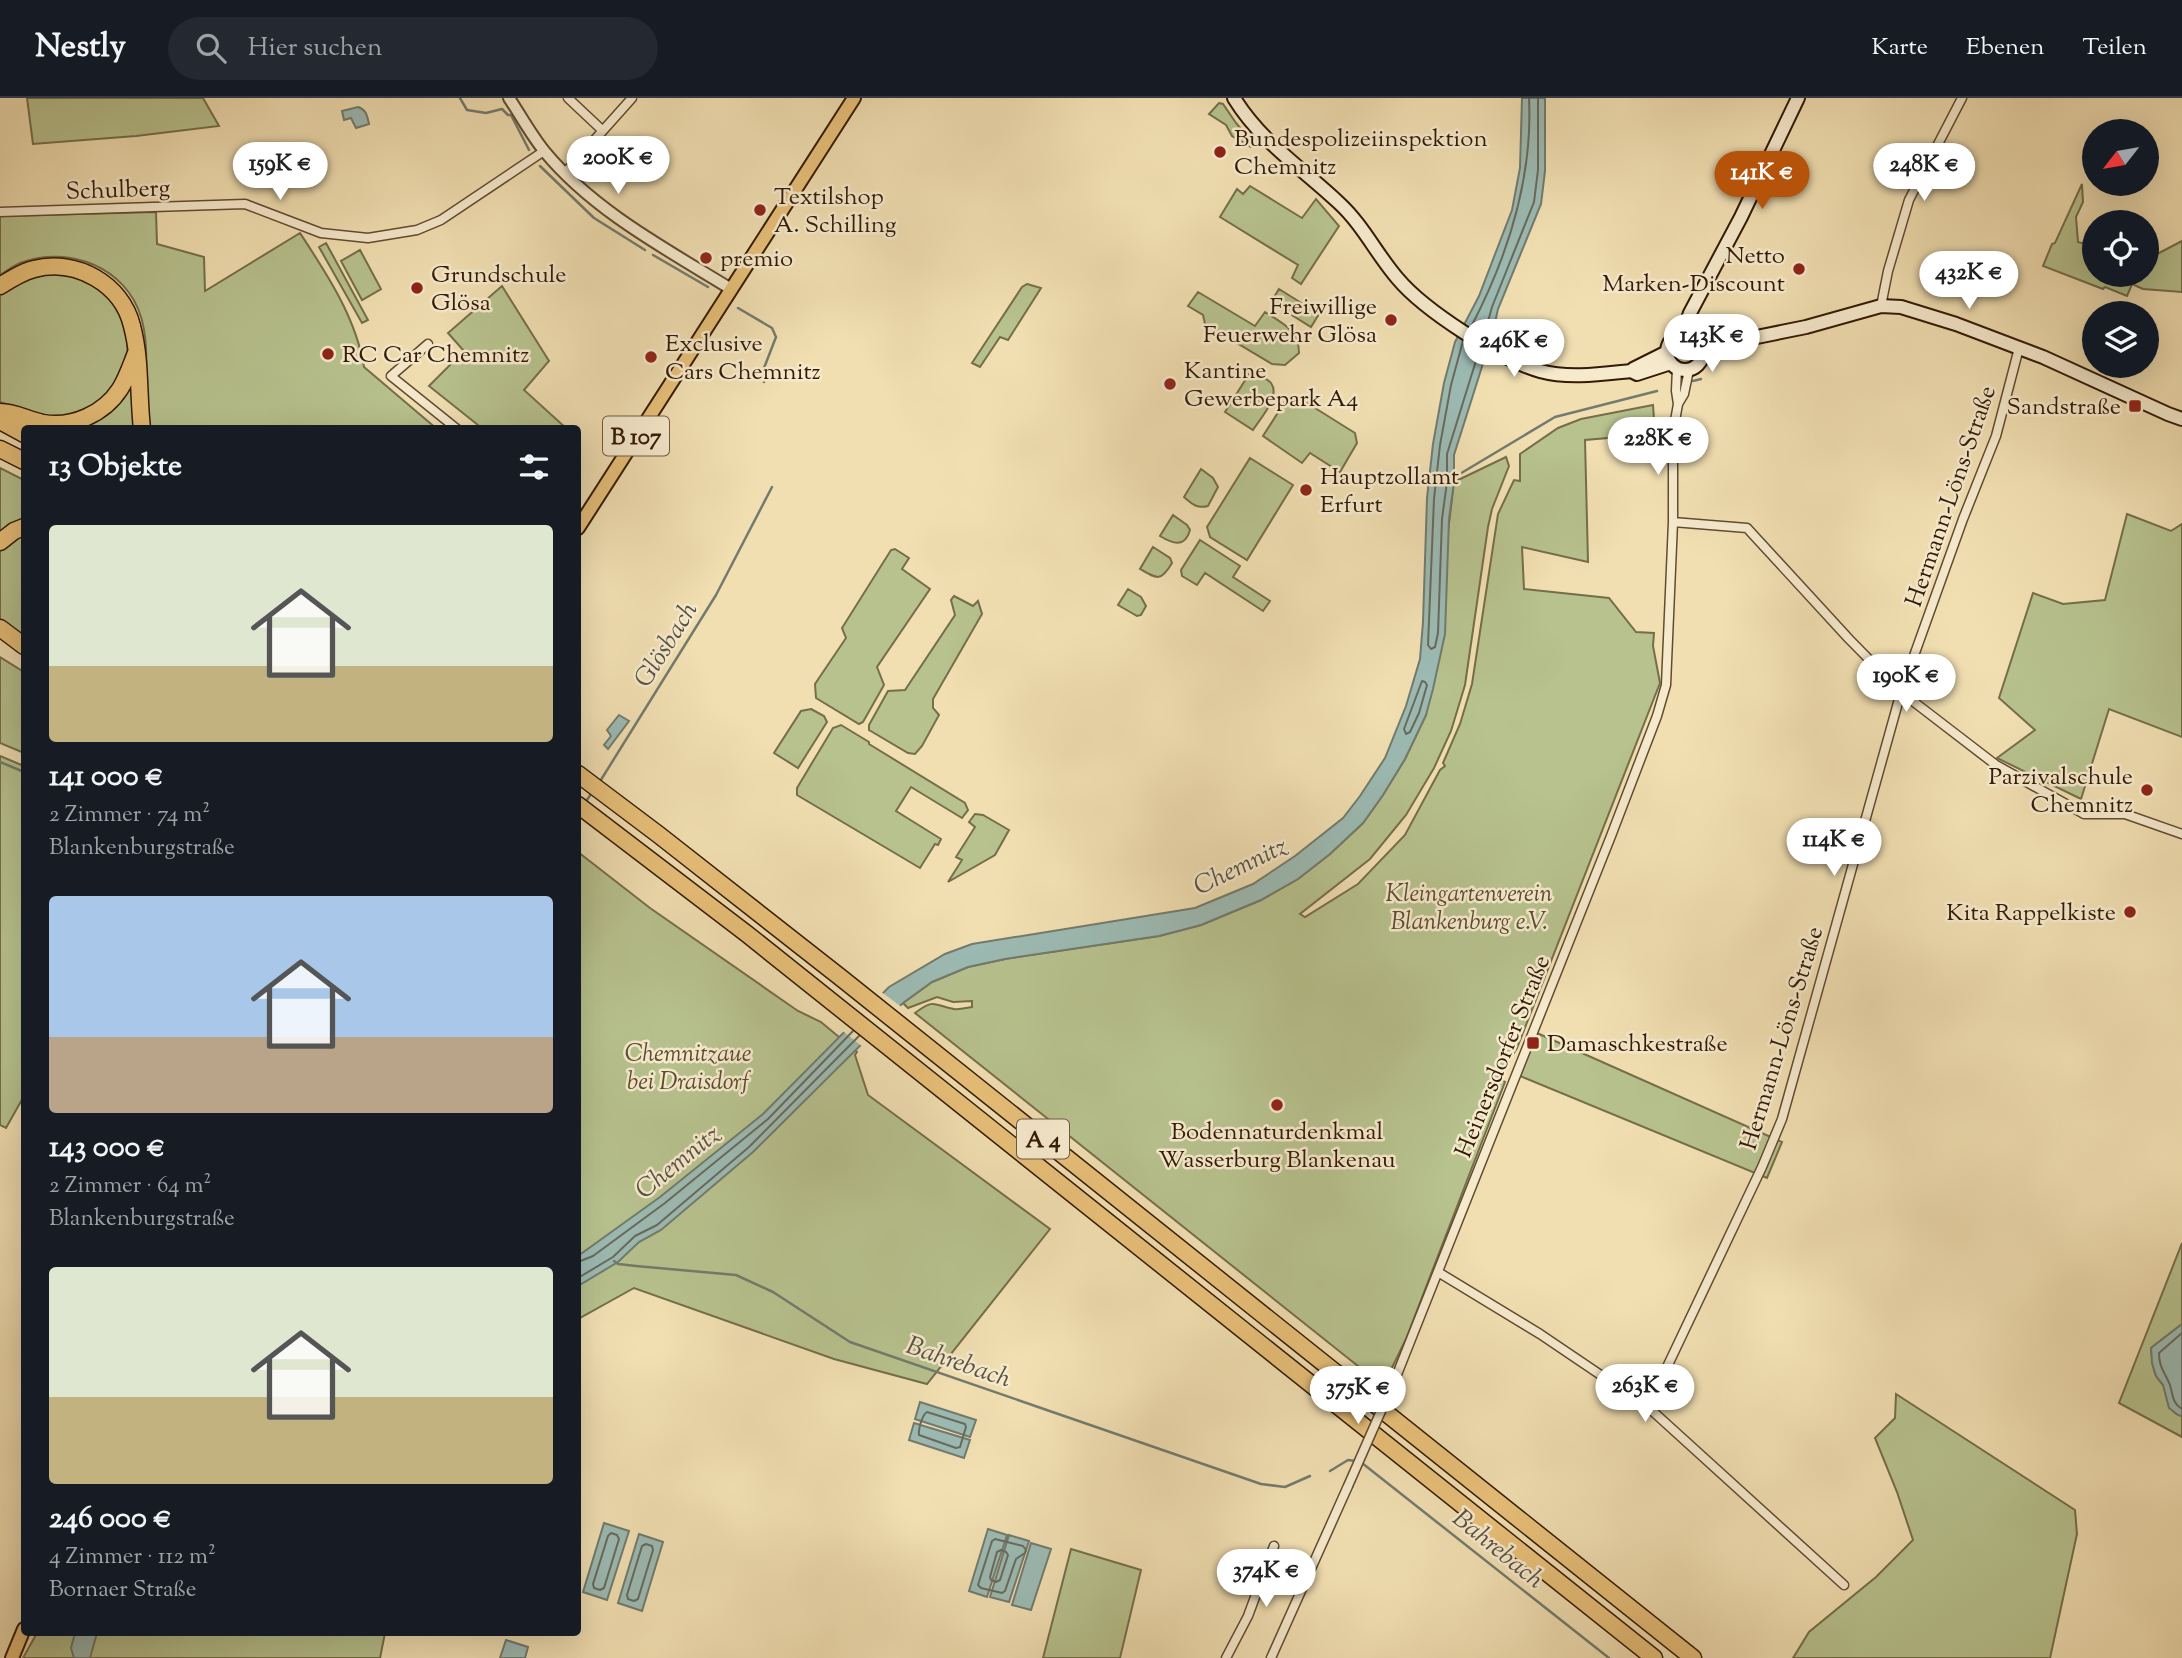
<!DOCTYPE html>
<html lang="de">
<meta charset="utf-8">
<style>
:root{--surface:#171b24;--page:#242831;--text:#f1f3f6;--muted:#9ea1a6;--line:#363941;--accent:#b45309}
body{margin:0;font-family:"Sorts Mill Goudy",serif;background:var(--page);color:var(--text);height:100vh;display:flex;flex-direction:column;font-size:26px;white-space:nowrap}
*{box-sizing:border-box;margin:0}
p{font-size:23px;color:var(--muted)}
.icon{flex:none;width:38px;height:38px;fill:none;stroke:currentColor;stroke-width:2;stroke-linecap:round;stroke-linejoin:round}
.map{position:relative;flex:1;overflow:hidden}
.side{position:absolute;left:21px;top:327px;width:560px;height:1211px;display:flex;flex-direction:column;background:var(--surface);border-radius:7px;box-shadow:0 7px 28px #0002}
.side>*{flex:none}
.needle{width:46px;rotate:239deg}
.fabs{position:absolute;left:2082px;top:21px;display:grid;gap:14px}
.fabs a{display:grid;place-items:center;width:77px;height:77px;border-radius:50%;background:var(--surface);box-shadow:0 7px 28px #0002;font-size:35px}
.price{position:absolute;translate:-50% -60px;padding:0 16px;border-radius:24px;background:#fff;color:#222;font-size:23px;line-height:46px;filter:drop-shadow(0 2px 4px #0008)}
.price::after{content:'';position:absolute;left:50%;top:42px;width:21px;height:16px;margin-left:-10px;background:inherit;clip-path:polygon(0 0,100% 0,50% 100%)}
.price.active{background:var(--accent);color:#fff}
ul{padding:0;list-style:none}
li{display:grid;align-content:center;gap:14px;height:371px;padding:0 28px}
li span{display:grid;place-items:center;height:217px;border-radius:7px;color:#555}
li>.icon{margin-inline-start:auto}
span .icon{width:126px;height:126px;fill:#fffc;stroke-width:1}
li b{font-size:30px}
h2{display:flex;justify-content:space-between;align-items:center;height:84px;padding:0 28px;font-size:30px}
header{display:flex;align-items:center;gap:42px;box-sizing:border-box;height:98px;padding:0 35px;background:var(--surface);border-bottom:2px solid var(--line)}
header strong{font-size:33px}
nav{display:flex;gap:38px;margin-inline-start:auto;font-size:24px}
.search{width:490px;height:63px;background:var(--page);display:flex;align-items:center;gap:18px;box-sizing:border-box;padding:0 24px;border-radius:38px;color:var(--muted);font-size:26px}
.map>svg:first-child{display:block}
</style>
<header>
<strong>Nestly</strong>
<div class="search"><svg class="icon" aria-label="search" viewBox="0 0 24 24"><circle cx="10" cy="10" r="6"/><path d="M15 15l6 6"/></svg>Hier suchen</div>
<nav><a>Karte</a><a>Ebenen</a><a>Teilen</a></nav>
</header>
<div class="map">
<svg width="2182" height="1560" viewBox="0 0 2182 1560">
<rect width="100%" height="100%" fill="#f1dfb2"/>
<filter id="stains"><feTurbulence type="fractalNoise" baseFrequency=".00286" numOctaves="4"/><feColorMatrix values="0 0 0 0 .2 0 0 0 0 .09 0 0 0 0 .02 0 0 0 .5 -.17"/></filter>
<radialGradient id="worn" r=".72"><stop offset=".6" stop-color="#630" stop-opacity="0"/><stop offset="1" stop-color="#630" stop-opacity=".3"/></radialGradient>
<!-- green -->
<path fill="#b7c28e" stroke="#756e4a" stroke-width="2" d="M27 0H203L219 28 136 38 33 46Z
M1219 5 1223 6 1236 25 1254 46 1251 49 1232 38 1226 27 1209 16Z
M2082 86 2083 104 2076 119 2078 144 2095 149V177H2147V158L2159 155 2182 143V194L2143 191 2132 186 2127 198 2105 189 2103 191 2043 168 2052 146 2055 145Z
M1250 88 1302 120 1316 101 1339 128 1301 186 1292 180 1298 167 1220 119 1237 91 1243 96Z
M156 114 157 146 204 159 205 193 300 135C327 176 356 220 364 269L437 331H150C141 294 152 255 141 219 126 169 69 148 23 164 15 166 7 173 0 177V118Z
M326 145 368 222 362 225 319 149Z
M360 152 381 191 362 202 341 163Z
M49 176 70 178 86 183 104 195 118 211 128 241 127 261 118 284 94 310 56 322 0 304V197L28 181Z
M1027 186 1041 190 1008 242 1000 239 980 269 972 265 1022 189Z
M502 188 549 263 524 292 567 331H483L429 288 464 253 448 235Z
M1279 191 1319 216 1311 229 1271 204Z
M1198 194 1255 228 1265 214C1282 225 1299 232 1299 255L1285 267 1272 266 1205 226 1203 217 1188 208Z
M135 272 136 331H52L83 326Z
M1251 273C1257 276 1267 280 1271 285 1281 298 1260 321 1253 332L1225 314Z
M1299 300 1355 335 1357 345 1340 374 1310 355 1302 365 1263 338 1286 302Z
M1653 307 1655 336 1585 342 1588 464 1522 449 1524 491 1609 500 1636 534 1654 535 1653 548 1660 585 1517 950 1498 980 1505 984 1406 1241 1383 1288 915 915C935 900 933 907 954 911 959 912 966 910 972 909V903L953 904 937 899 908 910 903 905 932 884 968 869 1005 861 1159 838 1201 827 1261 802 1298 781 1330 756 1363 725 1383 697 1405 661 1426 617 1454 384 1506 359 1509 368 1492 411 1488 429 1465 587 1451 633 1434 670 1406 717 1370 761 1300 816 1305 819 1358 786 1405 737 1440 672 1445 668 1443 665 1460 626 1472 586 1498 416 1514 382 1520 383V356L1558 330 1581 321Z
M1250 360 1293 387 1247 462 1210 439 1207 429Z
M0 370 24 382V423L0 437Z
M1201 371 1213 380 1218 389 1208 408C1197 411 1192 406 1184 399Z
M2127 416 2171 433 2182 426V639L2109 611 2081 701 1997 660 2035 632 1999 600 2033 495 2063 506 2105 502Z
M1173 417 1187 427 1190 432C1185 450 1173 446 1160 438Z
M24 434V542L13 536 0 521V453L8 443Z
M1200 442 1240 468 1233 479 1270 503 1263 513 1205 475 1197 487 1182 478 1181 472Z
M1153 449 1170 460 1172 465C1161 484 1157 481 1140 471Z
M895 451 909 460 902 471 930 491 877 569 884 587 863 624 859 626 816 600 815 586 846 540 842 530 891 452Z
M1128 491 1141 499 1146 508 1141 517 1137 518 1118 507Z
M954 498 973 508 978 503 982 516 933 601V610L939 617 922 648 915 656 908 655 869 632V627L888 593 905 592 955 517 951 502Z
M0 559 24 574V655L0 645Z
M811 611 824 618 827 624 798 670 774 655 801 613Z
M841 627 869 644V646L965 705 968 712 962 720 911 689 896 713 941 741 938 747 935 746 920 770 797 697V690L833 630Z
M0 658 24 668V998L6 1030 0 1027Z
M975 716 983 717 1009 732 995 757 948 784 962 762 956 759 975 729 969 724Z
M578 754 650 810 798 913 821 924 857 954 855 957 868 997 1050 1131 927 1286 834 1261 634 1190 578 1221Z
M1537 935 1782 1044 1767 1080 1520 978Z
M2182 1145V1226L2151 1250C2152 1259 2152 1269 2156 1278 2158 1281 2161 1284 2163 1287 2169 1300 2165 1313 2182 1318V1339L2119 1305Z
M1896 1296 2075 1412 2077 1436 2050 1560H1793L1809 1534 1876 1479 1913 1442 1897 1394 1875 1340 1895 1320Z
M1071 1451 1141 1472 1120 1560H1043Z
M37 1535H385L380 1560H23Z"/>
<!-- water -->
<path fill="#9cbbb4" stroke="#727b6e" stroke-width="2" d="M1522 0H1545V73L1541 106 1498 211 1493 234 1454 357V384L1449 421 1445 536 1433 591 1426 617 1405 661 1383 697 1363 725 1330 756 1298 781 1261 802 1201 827 1159 838 1005 861 968 869 932 884 903 905 753 1054 661 1132 639 1144 618 1164 578 1188V1158L660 1099 763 1016 889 889 945 856 972 846 1195 810 1253 786 1295 758 1343 720 1360 698 1385 660 1406 608 1420 561 1423 524 1427 400 1433 346 1444 285 1455 244 1479 198 1512 112 1520 70Z
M358 9C367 12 367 18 369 26L356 30 351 20 344 22 342 13Z
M619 617 629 623 608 651 604 647 611 638 607 632Z
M2182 1226V1318L2178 1317 2169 1310 2163 1287 2156 1278 2152 1265 2151 1250Z
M920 1304 976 1322 970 1339 915 1321Z
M914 1325 970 1342 964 1360 909 1342Z
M604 1425 629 1433 607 1502 583 1494Z
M988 1431 1007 1437 987 1499 969 1493Z
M639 1436 663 1444 642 1513 618 1505Z
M1009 1437 1029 1443 1009 1504 990 1499Z
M1031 1445 1051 1451 1031 1512 1012 1507Z
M75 1535H97L90 1560H74L71 1550Z
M506 1542 528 1549 525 1560H500Z"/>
<!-- pier -->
<path fill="#f1dfb2" d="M880 893 903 910 863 949 840 931Z"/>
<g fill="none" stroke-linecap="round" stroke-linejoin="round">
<!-- shore -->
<path stroke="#686a5d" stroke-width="2" d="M1471 229C1508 158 1533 81 1529 0
M1484 238 1492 209 1534 104 1538 72V0
M1463 243 1451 287 1440 347 1434 401 1428 547 1431 551 1435 549 1438 535 1442 421 1447 384V356L1479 253
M1422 583 1425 584 1427 587 1419 615 1410 634 1406 636 1404 631Z
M578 1164 593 1158 665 1105 768 1021 853 933
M578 1180 613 1159 635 1138 657 1127 749 1049 859 938
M2182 1235 2159 1255C2159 1270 2165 1274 2170 1287 2173 1297 2172 1305 2182 1311
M927 1314 965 1326 966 1329 960 1349 956 1350 919 1337C918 1332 922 1317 927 1314Z
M611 1435 617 1437 619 1441 604 1490 600 1492 594 1490 593 1486 608 1438Z
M995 1441 1023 1448 1026 1452 1025 1455 1016 1461 1005 1493 1002 1495 981 1490 978 1487 992 1443Z
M646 1446 652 1448 653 1452 638 1501 634 1503 628 1501 627 1497 642 1448Z
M1001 1452 1006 1454 1008 1457 1000 1482 996 1484 991 1482 990 1479 997 1454Z"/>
<!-- stream -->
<path stroke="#727b6e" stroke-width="2.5" d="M460 0 467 12 486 15 502 11 508 17H511L529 52
M540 68 594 120 645 152
M653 157 708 189
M738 210 772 230 776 239 764 270V284
M1693 283 1701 281
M1453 380 1555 319 1657 293
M0 664 24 674
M599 685 716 497 772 389
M585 705 593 693
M614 1163 618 1166 636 1168 736 1177 773 1194 850 1244 1261 1386 1285 1389 1310 1378
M1362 1365 1609 1560
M1330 1373 1348 1362 1356 1363"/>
<defs>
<path id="minor" d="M568 0 602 32
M565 75 632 0
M0 114 245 106 321 135 368 140 417 132 441 122 544 53
M1881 208 1888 173 1909 102 1962 0
M428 246 391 278 457 331
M1677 270 1676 293 1678 306
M1673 424 1747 430 1849 541 1901 594 1996 667 2084 716H2125L2182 736
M1438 1174 1540 1236 1648 1309 1844 1487
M1396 1279 1611 738 1657 618 1666 587 1673 424V334L1678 306 1684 296 1689 272
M1648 1309 1762 1069 1782 1021 1901 594 1963 421 1996 338 2019 250
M1226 1560 1248 1518 1274 1448
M1271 1560 1348 1388"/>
<path id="tertiary" d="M509 0C521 18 531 37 545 54 594 113 666 151 731 191"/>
<path id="secondary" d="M1234 0C1261 44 1302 70 1339 105 1363 127 1377 157 1398 181 1424 212 1501 262 1540 273 1569 281 1602 276 1631 273L1637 276 1671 265
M1683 235 1690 215 1741 119 1798 0
M1667 254a18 18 0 1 1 36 0a18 18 0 1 1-36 0Z
M1700 243 1726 239 1735 241
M1704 254 1742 242 1806 229 1881 208 1901 209 1956 226 2043 259 2168 316 2182 321
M1633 271 1667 254"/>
<path id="primary" d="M578 430 854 0
M12 1560 24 1531"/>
<path id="motorway" d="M0 188C11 181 22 174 34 171 76 160 122 186 132 228 141 262 138 296 142 331
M0 314C15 314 28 322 43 325 72 330 104 316 120 291 127 280 131 267 136 255
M0 323 24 336
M0 351 24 363
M0 444 14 433 24 429
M0 530 24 548
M578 676 659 737 840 879 1693 1560
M578 707 747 836 1654 1560"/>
</defs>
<!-- minor casing -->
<use href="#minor" stroke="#624b31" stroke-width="11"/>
<!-- tertiary casing -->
<use href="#tertiary" stroke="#624b31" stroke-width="14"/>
<!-- secondary casing -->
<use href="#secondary" stroke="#331a06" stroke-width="16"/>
<!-- primary casing -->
<use href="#primary" stroke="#331a06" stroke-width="16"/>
<!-- motorway casing -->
<use href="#motorway" stroke="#331a06" stroke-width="19"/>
<!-- minor -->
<use href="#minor" stroke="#f6eacd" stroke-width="8"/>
<!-- tertiary -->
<use href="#tertiary" stroke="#f6eacd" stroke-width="10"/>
<!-- secondary -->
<use href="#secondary" stroke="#f6eacd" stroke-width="12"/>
<!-- primary -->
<use href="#primary" stroke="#e8c079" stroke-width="12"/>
<!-- motorway -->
<use href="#motorway" stroke="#e8c079" stroke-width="16"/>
<defs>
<path id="minor-bridge" d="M1348 1388 1396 1279"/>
</defs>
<!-- minor-bridge casing -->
<use href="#minor-bridge" stroke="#624b31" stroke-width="11" stroke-linecap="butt"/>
<!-- minor-bridge -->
<use href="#minor-bridge" stroke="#f6eacd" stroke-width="8"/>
</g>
<!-- markers -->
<g fill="#8f2418" stroke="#f6eacd" stroke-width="2.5">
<circle cx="1220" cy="54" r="7"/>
<circle cx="760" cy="112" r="7"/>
<circle cx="706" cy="160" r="7"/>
<circle cx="1799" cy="171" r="7"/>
<circle cx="417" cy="190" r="7"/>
<circle cx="1391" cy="222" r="7"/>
<circle cx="328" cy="256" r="7"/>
<circle cx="651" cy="259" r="7"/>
<circle cx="1170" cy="286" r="7"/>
<rect x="2128" y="301" width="14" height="14" rx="3.5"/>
<circle cx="1306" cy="392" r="7"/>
<circle cx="2147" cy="692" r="7"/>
<circle cx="2130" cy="814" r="7"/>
<rect x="1526" y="938" width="14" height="14" rx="3.5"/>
<circle cx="1277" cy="1007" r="7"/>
</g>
<g text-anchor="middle" stroke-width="5" stroke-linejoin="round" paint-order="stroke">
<!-- shield labels -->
<g fill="#f6eacd" stroke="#6e5842" stroke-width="2">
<rect x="603" y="318.5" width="66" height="39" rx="5"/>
<rect x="1017" y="1021.5" width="52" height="39" rx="5"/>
</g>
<g font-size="23" font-weight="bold" fill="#331a06">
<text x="636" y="346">B 107</text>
<text x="1043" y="1049">A 4</text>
</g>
<!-- poi labels -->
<g font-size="24" fill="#331a06" stroke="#f6eacd" text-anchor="start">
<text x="1234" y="48">Bundespolizeiinspektion<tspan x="1234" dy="28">Chemnitz</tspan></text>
<text x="774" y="106">Textilshop<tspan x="774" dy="28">A. Schilling</tspan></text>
<text x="1785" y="165" text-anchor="end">Netto<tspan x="1785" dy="28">Marken-Discount</tspan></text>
<text x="720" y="168">premio</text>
<text x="431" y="184">Grundschule<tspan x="431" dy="28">Glösa</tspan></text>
<text x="1377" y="216" text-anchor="end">Freiwillige<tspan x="1377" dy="28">Feuerwehr Glösa</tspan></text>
<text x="665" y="253">Exclusive<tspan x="665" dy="28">Cars Chemnitz</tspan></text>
<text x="342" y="264">RC Car Chemnitz</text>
<text x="1184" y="280">Kantine<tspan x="1184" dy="28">Gewerbepark A4</tspan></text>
<text x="2121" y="316" text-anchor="end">Sandstraße</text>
<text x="1320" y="386">Hauptzollamt<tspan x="1320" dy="28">Erfurt</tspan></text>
<text x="2133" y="686" text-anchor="end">Parzivalschule<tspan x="2133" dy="28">Chemnitz</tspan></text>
<text x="2116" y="822" text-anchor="end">Kita Rappelkiste</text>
<text x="1547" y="953">Damaschkestraße</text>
<text x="1277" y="1041" text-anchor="middle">Bodennaturdenkmal<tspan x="1277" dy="28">Wasserburg Blankenau</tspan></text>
</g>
<!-- street labels -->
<g font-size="24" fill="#331a06" stroke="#f6eacd">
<text transform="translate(118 91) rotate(-2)" y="8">Schulberg</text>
<text transform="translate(1950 398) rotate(-71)" y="8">Hermann-Löns-Straße</text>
<text transform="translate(1781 940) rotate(-73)" y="8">Hermann-Löns-Straße</text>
<text transform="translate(1502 958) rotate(-68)" y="8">Heinersdorfer Straße</text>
</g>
<!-- park labels -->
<g font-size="24" font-style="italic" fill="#5b4c2f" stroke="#f6eacd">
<text x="1469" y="803">Kleingartenverein<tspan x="1469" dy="28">Blankenburg e.V.</tspan></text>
<text x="688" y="963">Chemnitzaue<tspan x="688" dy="28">bei Draisdorf</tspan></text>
</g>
<!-- water labels -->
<g font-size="26" font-style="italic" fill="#585243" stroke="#f6eacd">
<text transform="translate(665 546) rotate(-58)" y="9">Glösbach</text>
<text transform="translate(1240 767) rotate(-26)" y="9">Chemnitz</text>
<text transform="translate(677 1063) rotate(-39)" y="9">Chemnitz</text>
<text transform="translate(959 1263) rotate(19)" y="9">Bahrebach</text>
<text transform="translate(1499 1450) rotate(39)" y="9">Bahrebach</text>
</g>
</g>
<rect width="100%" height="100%" filter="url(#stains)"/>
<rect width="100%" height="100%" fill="url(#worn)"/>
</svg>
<div class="fabs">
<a><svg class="needle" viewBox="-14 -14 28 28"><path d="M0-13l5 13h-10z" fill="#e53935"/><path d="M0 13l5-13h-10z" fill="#9ea1a6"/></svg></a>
<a><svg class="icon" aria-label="locate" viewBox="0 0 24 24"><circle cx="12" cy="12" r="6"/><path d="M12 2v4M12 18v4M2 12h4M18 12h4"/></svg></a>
<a><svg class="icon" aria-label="layers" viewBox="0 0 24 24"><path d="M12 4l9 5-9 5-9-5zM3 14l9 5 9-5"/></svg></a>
</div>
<b class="price" style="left:618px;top:98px">200K €</b>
<b class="price" style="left:280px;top:104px">159K €</b>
<b class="price" style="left:1924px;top:105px">248K €</b>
<b class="price active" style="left:1762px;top:113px">141K €</b>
<b class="price" style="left:1969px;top:213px">432K €</b>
<b class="price" style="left:1712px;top:276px">143K €</b>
<b class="price" style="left:1514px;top:281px">246K €</b>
<b class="price" style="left:1658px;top:379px">228K €</b>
<b class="price" style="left:1906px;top:616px">190K €</b>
<b class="price" style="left:1834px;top:780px">114K €</b>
<b class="price" style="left:1645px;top:1326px">263K €</b>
<b class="price" style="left:1358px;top:1328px">375K €</b>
<b class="price" style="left:1266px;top:1511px">374K €</b>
<section class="side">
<h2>13 Objekte<svg class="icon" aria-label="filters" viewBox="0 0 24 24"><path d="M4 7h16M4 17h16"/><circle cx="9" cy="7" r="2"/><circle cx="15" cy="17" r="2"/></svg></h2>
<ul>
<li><span style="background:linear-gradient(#dfe7d0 65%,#c2b280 0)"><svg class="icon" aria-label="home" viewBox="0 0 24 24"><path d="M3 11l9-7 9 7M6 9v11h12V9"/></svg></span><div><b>141 000 €</b><p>2 Zimmer · 74 m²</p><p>Blankenburgstraße</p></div></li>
<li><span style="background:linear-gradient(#a9c7e8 65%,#b9a48a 0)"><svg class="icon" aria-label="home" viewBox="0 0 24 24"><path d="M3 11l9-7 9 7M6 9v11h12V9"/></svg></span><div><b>143 000 €</b><p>2 Zimmer · 64 m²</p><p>Blankenburgstraße</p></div></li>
<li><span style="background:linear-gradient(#dfe7d0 60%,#c2b280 0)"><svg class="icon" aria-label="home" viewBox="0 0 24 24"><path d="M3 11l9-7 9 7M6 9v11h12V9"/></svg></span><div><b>246 000 €</b><p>4 Zimmer · 112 m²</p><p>Bornaer Straße</p></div></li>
</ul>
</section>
</div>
